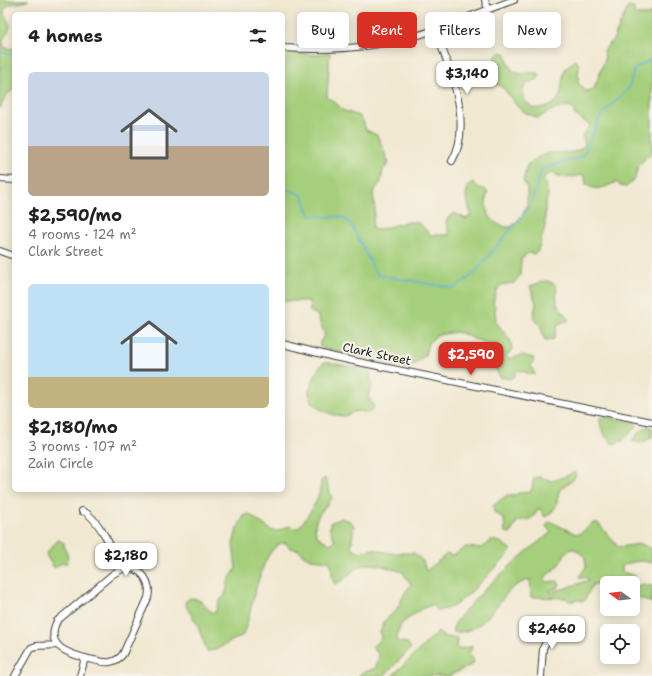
<!DOCTYPE html>
<meta charset="utf-8">
<style>
:root{--surface:#fff;--page:#f6f6f6;--text:#222;--muted:#767676;--accent:#d93025}
body{margin:0;font-family:"Shantell Sans",sans-serif;background:var(--page);color:var(--text);height:100vh;display:flex;flex-direction:column;font-size:15px;white-space:nowrap}
*{box-sizing:border-box;margin:0}
p{font-size:13px;color:var(--muted)}
.icon{flex:none;width:22px;height:22px;fill:none;stroke:currentColor;stroke-width:2;stroke-linecap:round;stroke-linejoin:round}
.map{position:relative;flex:1;overflow:hidden}
.details{position:absolute;left:12px;top:12px;width:273px;height:480px;display:flex;flex-direction:column;background:var(--surface);border-radius:6px;box-shadow:0 2px 10px #0003}
.details>*{flex:none}
.banner{position:absolute;left:297px;top:12px;width:295px;height:36px;display:flex;gap:8px}
.needle{width:26px;rotate:285deg}
.controls{position:absolute;left:600px;top:576px;display:grid;gap:8px}
.controls a{display:grid;place-items:center;width:40px;height:40px;border-radius:6px;background:var(--surface);box-shadow:0 2px 10px #0003;font-size:20px}
.price{position:absolute;translate:-50% -34px;padding:0 9px;border-radius:8px;background:#fff;color:#222;font-size:13px;line-height:26px;filter:drop-shadow(0 1px 2px #0008)}
.price::after{content:'';position:absolute;left:50%;top:24px;width:12px;height:9px;margin-left:-6px;background:inherit;clip-path:polygon(0 0,100% 0,50% 100%)}
.price.active{background:var(--accent);color:#fff}
ul{padding:0;list-style:none}
li{display:grid;align-content:center;gap:8px;height:212px;padding:0 16px}
li span{display:grid;place-items:center;height:124px;border-radius:6px;color:#555}
li>.icon{margin-inline-start:auto}
span .icon{width:72px;height:72px;fill:#fffc;stroke-width:1}
li b{font-size:17px}
h2{display:flex;justify-content:space-between;align-items:center;height:48px;padding:0 16px;font-size:17px}
.pill{padding:0 14px;border-radius:6px;background:var(--surface);box-shadow:0 2px 10px #0003;font-size:14px;line-height:36px}
.pill.active{background:var(--accent);color:#fff}
.map>svg:first-child{display:block}
</style>
<div class="map">
<svg width="652" height="676" viewBox="0 0 652 676">
<rect width="100%" height="100%" fill="#f7f3e8"/>
<filter id="ink" filterUnits="userSpaceOnUse"><feTurbulence type="fractalNoise" baseFrequency=".025" numOctaves="2"/><feDisplacementMap in="SourceGraphic" scale="8" xChannelSelector="R" yChannelSelector="G"/><feConvolveMatrix kernelMatrix="1 2 1 2 8 2 1 2 1" color-interpolation-filters="sRGB"/></filter>
<filter id="wash" filterUnits="userSpaceOnUse"><feTurbulence type="fractalNoise" baseFrequency=".012" numOctaves="4" result="noise"/><feDisplacementMap in="SourceGraphic" scale="16" xChannelSelector="R" yChannelSelector="G"/><feGaussianBlur stdDeviation="0.9" result="paint"/><feColorMatrix in="noise" values="0 0 0 0 0 0 0 0 0 0 0 0 0 0 0 0 0 1.4 0 .05"/><feComposite in="paint" operator="in"/></filter>
<g filter="url(#wash)">
<rect width="100%" height="100%" fill="#f1e8d1"/>
<!-- green -->
<path fill="#a5cf7b" stroke="#60764c" fill-rule="evenodd" d="M0 0H29C23 5 4 0 4 13 4 16 9 21 10 25L9 31 3 39 4 48 14 49V89L6 95 0 109Z
M628 7 634 8V14C638 16 645 14 650 15L652 11V152L638 166 635 179 626 187 620 186 617 182C606 186 597 193 586 184L585 177 583 175 565 178 551 173 545 176 543 180 547 185 548 195 545 205V227L538 251 534 254 528 253 521 259 520 275 514 283 501 285 497 290 493 302 495 307 496 322 510 340 512 348 510 353 506 355 507 358 510 359 521 355 534 358 531 366 535 375 518 370 515 371V376L510 379 500 377 492 362 491 352 487 345 482 341 473 339 467 335 456 332 437 335 428 343 425 355 408 370 320 347V342L325 335 317 315 310 311 309 301H283V51L314 55 330 52 327 97 336 103 342 110 359 116 363 121 366 130 377 135 389 163 383 170 381 182 373 192 375 210 372 228 375 230C384 229 408 220 416 222 422 224 426 230 430 235H449L446 222 448 218 455 213 466 219 471 215 466 196 468 185 473 182 479 188 484 189 487 191C488 195 486 197 486 201 485 216 496 228 511 227L522 216 527 205V187L523 181 527 165C532 162 538 157 543 155 556 149 577 158 585 144L582 135 589 128 590 125 574 114 573 109 569 106 552 110 538 118C528 115 519 110 513 101 510 97 507 92 503 88 497 84 489 82 491 73L496 70 495 57 500 52 505 53C507 56 507 61 509 65 518 81 528 69 540 74L538 79 526 84 523 90 524 99 532 108C538 109 541 108 547 107 565 102 560 82 565 69L575 60 579 64 578 83 586 91 594 89 605 59 604 50 613 40Z
M545 281 551 282 556 286 557 304 569 320 558 324 554 339 545 340 540 325 533 318 536 303 530 286Z
M325 362 365 369 370 372 372 385 368 396 374 407 370 412C365 414 363 411 358 411 353 411 348 416 343 416 328 415 309 407 309 391 312 383 318 365 325 362Z
M606 417 635 423 637 425 623 441 613 444C606 439 599 427 600 418Z
M649 426 652 428V437L642 443 632 441 639 432Z
M574 472 576 474 574 479 559 490C557 503 557 510 545 517L540 509H537C535 522 525 518 516 522L511 533 505 532 504 519 494 512 493 506 507 495 513 496 519 493 531 492 534 478 540 477 552 481C560 478 566 477 574 472Z
M325 478 332 498C324 510 310 519 317 536L330 544 335 541 330 529V523L341 518 350 521 354 526 351 548 359 552 374 549 389 553H414L423 561 426 571 447 554 453 556 466 547 482 548 491 540 500 542 510 549 511 552 471 592 454 606 439 611 432 605 421 609 401 624 396 639 397 641 407 643 411 648 384 676H358C364 670 370 672 376 667L379 655 372 647 381 639 380 633 384 621 396 611 406 591 411 585 403 572 379 565 366 564 355 569 343 580 335 584C329 577 335 568 329 561L311 559 303 555 299 550 290 548 286 543C260 541 252 616 243 635L215 650 207 651 197 624 187 608 185 602 190 598C206 599 204 610 215 613L219 602 225 595 229 579 236 569 233 544 237 529 244 516 249 514 272 531H278L289 526 295 528H298C309 515 321 498 321 481Z
M551 522 576 534 581 533 593 523H598L618 547 641 544 652 549V563C642 560 632 561 622 566V572L636 576 631 583H607V591L599 584H593L584 601 576 600 570 602 566 598 531 597 530 579C524 582 516 584 511 589 494 606 482 635 453 632 447 619 535 542 550 534V531L546 527 548 523ZM571 549H575L585 557 586 567 579 577 587 578 589 580 551 593 549 591 558 588 560 583 557 581 546 582 545 577 558 566 566 552Z
M59 540 64 543C64 551 70 555 67 563H62L54 568 46 555C47 552 56 541 59 540Z
M645 584 652 586V603L633 596V587Z
M438 632 444 637 457 638 456 647 459 649 473 646 469 654 474 661 473 664 449 676H392Z"/>
<g fill="none" stroke-linecap="round" stroke-linejoin="round">
<!-- stream -->
<path stroke="#67b1df" stroke-width="1.5" d="M0 51 14 56
M283 188 302 195 310 216 342 217 351 224 377 275 454 288 473 275 530 206 542 169 582 157 601 115 629 88 634 69 652 59"/>
</g>
</g>
<g filter="url(#ink)">
<g fill="none" stroke-linecap="round" stroke-linejoin="round">
<defs>
<path id="minor" d="M485 0 488 9
M435 30C449 66 474 124 452 161
M283 48C328 51 376 48 419 35 451 25 482 11 514 0
M0 179 14 180
M0 251 14 256
M283 344 334 357 652 422
M82 511C97 515 116 555 121 569
M124 568C141 566 152 582 148 598L123 654C120 658 116 661 110 662 103 663 95 660 89 659 69 654 44 647 57 621L113 574Z
M15 676 31 648 36 646 58 645
M80 676 85 658
M541 676 543 648 557 622"/>
</defs>
<!-- minor casing -->
<use href="#minor" stroke="#3c3b37" stroke-width="8"/>
<!-- minor -->
<use href="#minor" stroke="#fff" stroke-width="6"/>
</g>
</g>
<g text-anchor="middle" stroke-width="4" stroke-linejoin="round" paint-order="stroke">
<!-- street labels -->
<g font-size="12" fill="#1c1c1c" stroke="#f7f3e8">
<text transform="translate(377 354) rotate(12)" y="4">Clark Street</text>
</g>
</g>
</svg>
<div class="controls">
<a><svg class="needle" viewBox="-14 -14 28 28"><path d="M0-13l5 13h-10z" fill="#e53935"/><path d="M0 13l5-13h-10z" fill="#767676"/></svg></a>
<a><svg class="icon" aria-label="locate" viewBox="0 0 24 24"><circle cx="12" cy="12" r="6"/><path d="M12 2v4M12 18v4M2 12h4M18 12h4"/></svg></a>
</div>
<b class="price" style="left:467px;top:95px">$3,140</b>
<b class="price active" style="left:471px;top:376px">$2,590</b>
<b class="price" style="left:126px;top:577px">$2,180</b>
<b class="price" style="left:552px;top:650px">$2,460</b>
<div class="banner">
<a class="pill">Buy</a>
<a class="pill active">Rent</a>
<a class="pill">Filters</a>
<a class="pill">New</a>
</div>
<section class="details">
<h2>4 homes<svg class="icon" aria-label="filters" viewBox="0 0 24 24"><path d="M4 7h16M4 17h16"/><circle cx="9" cy="7" r="2"/><circle cx="15" cy="17" r="2"/></svg></h2>
<ul>
<li><span style="background:linear-gradient(#c9d6e8 60%,#b9a48a 0)"><svg class="icon" aria-label="home" viewBox="0 0 24 24"><path d="M3 11l9-7 9 7M6 9v11h12V9"/></svg></span><div><b>$2,590/mo</b><p>4 rooms · 124 m²</p><p>Clark Street</p></div></li>
<li><span style="background:linear-gradient(#bfe0f5 75%,#c2b280 0)"><svg class="icon" aria-label="home" viewBox="0 0 24 24"><path d="M3 11l9-7 9 7M6 9v11h12V9"/></svg></span><div><b>$2,180/mo</b><p>3 rooms · 107 m²</p><p>Zain Circle</p></div></li>
</ul>
</section>
</div>
